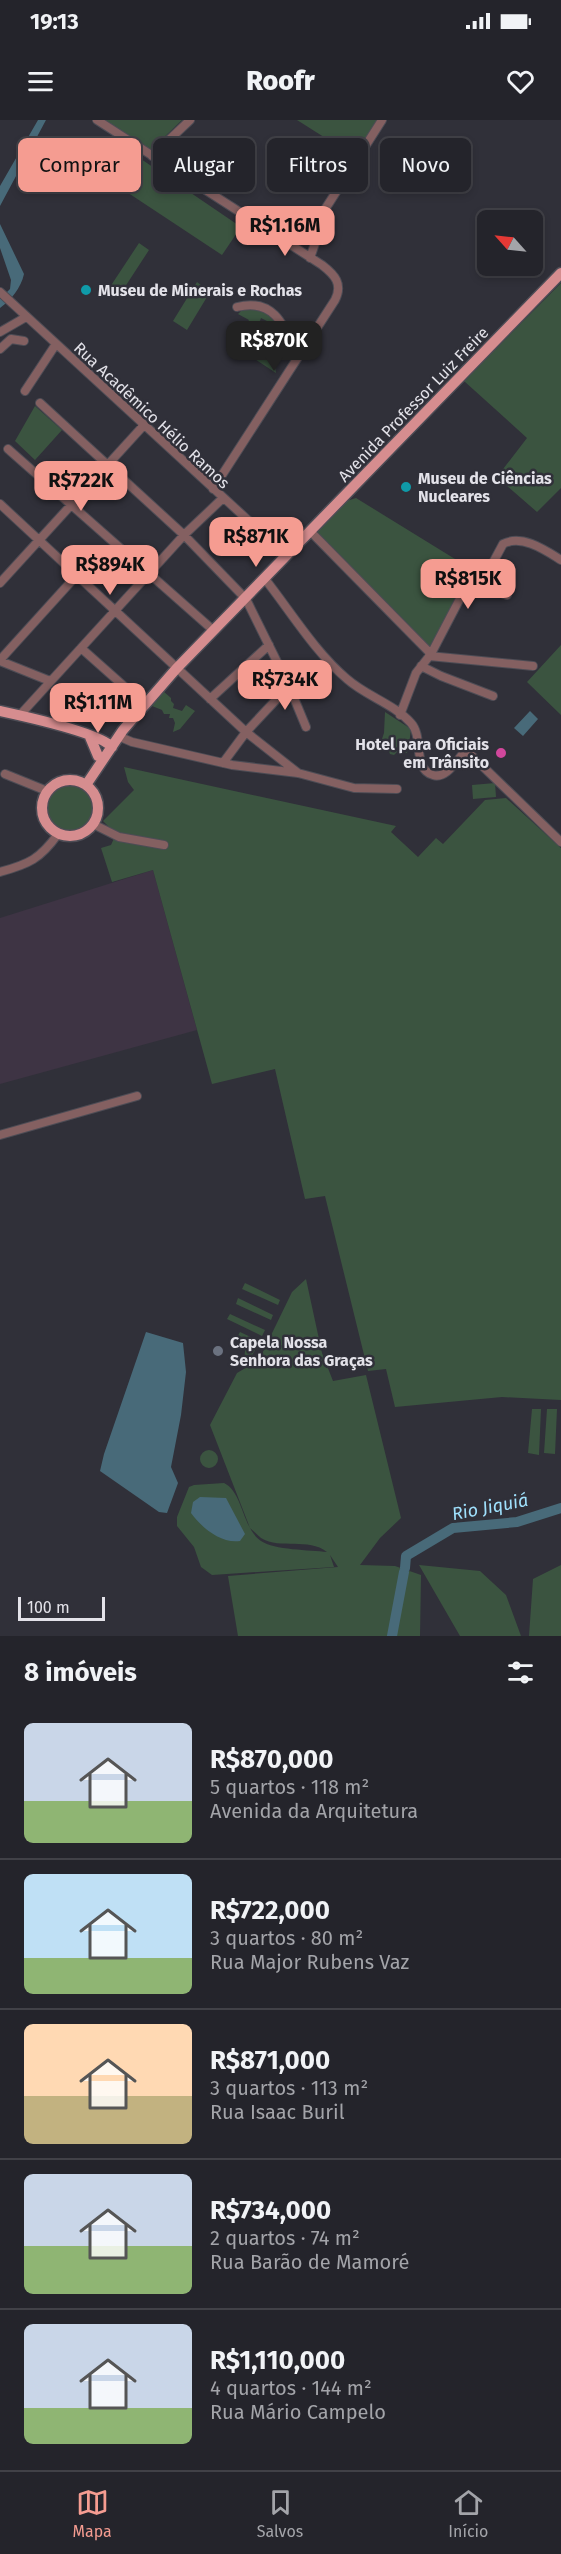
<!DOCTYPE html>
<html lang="pt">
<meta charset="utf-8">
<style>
:root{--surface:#24242b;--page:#303037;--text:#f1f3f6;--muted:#a3a4a9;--line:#414147;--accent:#f59c91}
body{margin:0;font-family:"Fira Sans",sans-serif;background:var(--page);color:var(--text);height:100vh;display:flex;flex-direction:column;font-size:22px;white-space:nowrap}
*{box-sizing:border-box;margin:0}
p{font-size:20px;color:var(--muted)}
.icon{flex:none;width:33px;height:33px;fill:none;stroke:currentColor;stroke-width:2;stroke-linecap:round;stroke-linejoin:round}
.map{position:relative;height:1516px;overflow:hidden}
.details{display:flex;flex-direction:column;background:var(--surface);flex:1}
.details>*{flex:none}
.top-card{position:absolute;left:18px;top:18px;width:525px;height:54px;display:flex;gap:12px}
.needle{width:39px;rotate:297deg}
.fabs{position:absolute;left:477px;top:90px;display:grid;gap:12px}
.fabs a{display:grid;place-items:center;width:66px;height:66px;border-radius:9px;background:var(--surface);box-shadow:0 3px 9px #0003,0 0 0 2px var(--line);font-size:30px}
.scale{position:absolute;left:18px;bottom:15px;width:87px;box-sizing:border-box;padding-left:6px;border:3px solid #e3e2e9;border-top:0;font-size:16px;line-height:21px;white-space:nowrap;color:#e3e2e9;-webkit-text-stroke:4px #303039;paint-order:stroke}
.price{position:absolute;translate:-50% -51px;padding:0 14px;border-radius:12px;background:var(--accent);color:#111;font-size:20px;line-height:39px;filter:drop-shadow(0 2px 3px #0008)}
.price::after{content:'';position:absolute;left:50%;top:36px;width:18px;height:14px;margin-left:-9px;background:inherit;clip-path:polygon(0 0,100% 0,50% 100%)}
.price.on{background:#222;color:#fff}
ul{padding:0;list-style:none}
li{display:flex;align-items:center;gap:18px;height:150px;padding:0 24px}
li+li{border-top:2px solid var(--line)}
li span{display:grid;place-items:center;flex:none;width:168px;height:120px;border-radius:9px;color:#555}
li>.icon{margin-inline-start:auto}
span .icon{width:72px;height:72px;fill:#fffc;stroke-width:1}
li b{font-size:26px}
h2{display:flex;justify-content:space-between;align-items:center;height:72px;padding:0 24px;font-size:26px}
.chip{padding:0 21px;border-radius:9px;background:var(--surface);box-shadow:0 3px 9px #0003,0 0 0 2px var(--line);font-size:21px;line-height:54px}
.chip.on{background:var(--accent);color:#111}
.status{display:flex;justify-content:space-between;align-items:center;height:42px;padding:0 30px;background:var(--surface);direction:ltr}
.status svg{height:16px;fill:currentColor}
header{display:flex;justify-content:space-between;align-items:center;height:78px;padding:0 24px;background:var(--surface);font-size:27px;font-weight:800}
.tabs{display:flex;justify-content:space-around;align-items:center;height:84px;border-top:2px solid var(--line);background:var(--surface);font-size:16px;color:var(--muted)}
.tabs a{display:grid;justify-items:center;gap:3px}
.tabs .on{color:var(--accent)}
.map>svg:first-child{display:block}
</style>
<div class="status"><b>19:13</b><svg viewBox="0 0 49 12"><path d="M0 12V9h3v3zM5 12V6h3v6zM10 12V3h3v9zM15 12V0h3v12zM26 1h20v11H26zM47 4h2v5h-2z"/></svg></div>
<header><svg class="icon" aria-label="menu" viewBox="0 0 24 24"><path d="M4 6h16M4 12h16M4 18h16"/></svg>Roofr<svg class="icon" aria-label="heart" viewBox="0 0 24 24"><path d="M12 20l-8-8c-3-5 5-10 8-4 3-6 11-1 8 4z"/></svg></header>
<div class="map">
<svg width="561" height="1516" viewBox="0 0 561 1516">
<rect width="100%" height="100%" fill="#303039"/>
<!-- industrial -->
<path fill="#3e3444" d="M153 750 197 910 0 964V798Z"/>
<!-- green -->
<path fill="#3b5440" d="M103 0H182L150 31Z
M297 0H382L357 38Z
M119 24 241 107 222 135 98 53Z
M139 123 149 130 121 173 110 167Z
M197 162 210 172 187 210 173 201Z
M561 163V368L537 392 497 357 527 318 464 261Z
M257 186 274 197 291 226 285 228 281 214 274 203 267 206 269 202 261 198 258 206 263 208 254 212 258 217 255 218H258L256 220 260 222 257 223 263 227H260L263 228 274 241 276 253 238 228 241 223 237 220 249 200 238 194 243 189Z
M35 286 62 310 35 340 15 321Z
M356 378 468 447 471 464 437 526 428 528 309 411 337 384Z
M561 525V595L527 562Z
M163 571 171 578V581L174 584 173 588 182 591 186 585 195 591 180 609 173 612 175 603 173 598H169L170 594H164L162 590 152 586Z
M385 592 411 609 409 625 416 629 408 628 407 633 399 630 394 635 390 634 388 628 380 625 384 613Z
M124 647 396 706 391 712 418 737 436 718 443 724 485 680 506 678 561 728V1280L502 1277 395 1287 386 1249 368 1251 325 1076 305 1079 275 949 212 964 153 750 112 762 101 728 111 725 116 714 103 701 134 670 128 662Z
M495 663 496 677 473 679 472 665Z
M46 688a24 24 0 1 1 48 0a24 24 0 1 1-48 0Z
M306 1159 322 1233 333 1261 366 1255 401 1398 380 1418 360 1445 395 1446 421 1455 420 1516H238L228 1456 338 1447 330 1435 334 1447 212 1455 201 1447 194 1427 177 1406V1397L189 1367 194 1365 224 1363C243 1372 242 1408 261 1421 274 1430 310 1430 327 1432 308 1417 281 1430 261 1418 257 1415 254 1411 250 1408L210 1305 237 1253 259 1240 292 1172Z
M245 1163 280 1180 278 1185 242 1169Z
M238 1178 273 1195 271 1200 236 1184Z
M230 1194 265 1210 262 1216 227 1199Z
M240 1212 257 1220 259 1223 249 1241 244 1239 246 1224 236 1219Z
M532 1289H541L539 1335 528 1333Z
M547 1289H557L555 1334 544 1333Z
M200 1339a9 9 0 1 1 18 0a9 9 0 1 1-18 0Z
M419 1445 480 1451 506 1475 521 1516H460Z
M561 1445V1516H529L533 1459Z"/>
<!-- water -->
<path fill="#486a79" d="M38 0H46L0 86V66Z
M0 104 24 154C21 168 11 180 0 188V179L10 169 11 160 0 128Z
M530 591 538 599 523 616 514 608Z
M146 1212 183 1223 186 1252 181 1295 171 1347 178 1363 167 1393 159 1392 100 1351 104 1334Z
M200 1377 226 1378 245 1414 240 1421C221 1424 201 1407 191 1393L193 1382Z"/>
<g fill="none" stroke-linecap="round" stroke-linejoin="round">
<!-- river -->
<path stroke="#486a79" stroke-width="10" d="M405 1448 406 1436 453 1408 517 1402 561 1388
M392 1516 404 1452"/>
<defs>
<path id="minor" d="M97 0 322 145C335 155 343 164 335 180L213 369
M152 36 190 0
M274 114C297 117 306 109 322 94L382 0
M310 138 320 109 322 94
M0 172 287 436
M237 187C272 178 284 203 294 231
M0 212 26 197
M0 229 11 219 24 221
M25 271 56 224
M40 283 184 415 246 479 289 566 306 607
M8 329 213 510
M0 384 246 612 298 653
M310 411 431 534
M265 459C291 492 315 532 347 559 366 576 394 584 411 603 424 617 412 649 433 655 445 659 455 643 462 635H471L561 722
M0 463 144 305
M481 465 507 475
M81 528 144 584
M429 536 533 546
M0 540 77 455
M0 541 50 561
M421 546 441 556 493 576
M210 579 269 525
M20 595 184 415 223 378
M400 595 416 553 431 534 466 467 472 464 481 465 503 424C522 414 545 430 561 440
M118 616 132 622 232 645 298 653 354 668 397 669
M223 643 246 612 289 566
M5 654 47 671
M93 704 119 717 164 725
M0 752C29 744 40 739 58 714
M0 1015 137 976"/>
<path id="major" d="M0 591C23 596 98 612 112 627
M90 617 98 636
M42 688a28 28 0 1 1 56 0a28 28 0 1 1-56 0Z
M86 665 123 610 176 549 561 153"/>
</defs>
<!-- minor casing -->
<use href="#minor" stroke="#4d4c55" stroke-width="10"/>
<!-- major casing -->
<use href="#major" stroke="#4d4c55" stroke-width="13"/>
<!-- minor -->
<use href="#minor" stroke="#846061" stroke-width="8"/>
<!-- major -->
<use href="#major" stroke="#d68d8f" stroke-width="10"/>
</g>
<!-- markers -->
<g fill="#0f9aa8" stroke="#303039" stroke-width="2">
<circle cx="86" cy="170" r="6"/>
<circle cx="406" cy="367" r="6"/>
</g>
<circle fill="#d1479c" stroke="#303039" stroke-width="2" cx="501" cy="633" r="6"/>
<circle fill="#6b7280" stroke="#303039" stroke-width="2" cx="218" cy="1231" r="6"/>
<g text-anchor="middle" stroke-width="5" stroke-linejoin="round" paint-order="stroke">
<!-- poi labels -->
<g font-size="16" font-weight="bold" fill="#e3e2e9" stroke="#303039" text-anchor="start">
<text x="98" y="176">Museu de Minerais e Rochas</text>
<text x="418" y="364">Museu de Ciências<tspan x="418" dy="18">Nucleares</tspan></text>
<text x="489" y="630" text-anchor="end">Hotel para Oficiais<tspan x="489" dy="18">em Trânsito</tspan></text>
<text x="230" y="1228">Capela Nossa<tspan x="230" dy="18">Senhora das Graças</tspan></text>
</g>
<!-- street labels -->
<g font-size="16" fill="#e3e2e9" stroke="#303039">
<text transform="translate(413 284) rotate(-46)" y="6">Avenida Professor Luiz Freire</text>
<text transform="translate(152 295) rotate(43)" y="6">Rua Acadêmico Hélio Ramos</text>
</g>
<!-- water labels -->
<g font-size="18" font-style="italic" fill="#9fe0fc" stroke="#303039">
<text transform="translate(490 1387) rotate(-11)" y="6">Rio Jiquiá</text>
</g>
</g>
</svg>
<div class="fabs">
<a><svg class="needle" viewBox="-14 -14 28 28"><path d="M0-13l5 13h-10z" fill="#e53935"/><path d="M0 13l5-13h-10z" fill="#a3a4a9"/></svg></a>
</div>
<div class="scale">100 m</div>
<b class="price" style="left:285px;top:137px">R$1.16M</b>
<b class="price on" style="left:274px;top:252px">R$870K</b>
<b class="price" style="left:81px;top:392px">R$722K</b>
<b class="price" style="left:256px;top:448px">R$871K</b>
<b class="price" style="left:110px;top:476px">R$894K</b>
<b class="price" style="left:468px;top:490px">R$815K</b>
<b class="price" style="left:285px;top:591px">R$734K</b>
<b class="price" style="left:98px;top:614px">R$1.11M</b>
<div class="top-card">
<a class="chip on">Comprar</a>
<a class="chip">Alugar</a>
<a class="chip">Filtros</a>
<a class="chip">Novo</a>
</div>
</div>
<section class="details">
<h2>8 imóveis<svg class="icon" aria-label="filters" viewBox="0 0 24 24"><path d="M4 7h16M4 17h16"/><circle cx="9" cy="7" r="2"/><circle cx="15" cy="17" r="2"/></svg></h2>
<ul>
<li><span style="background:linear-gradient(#c9d6e8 65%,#8fb573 0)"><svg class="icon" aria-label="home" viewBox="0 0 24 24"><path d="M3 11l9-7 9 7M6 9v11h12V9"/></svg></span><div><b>R$870,000</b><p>5 quartos · 118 m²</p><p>Avenida da Arquitetura</p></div></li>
<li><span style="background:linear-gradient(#bfe0f5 70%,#8fb573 0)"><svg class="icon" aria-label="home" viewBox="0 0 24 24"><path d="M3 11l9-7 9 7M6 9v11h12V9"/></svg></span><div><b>R$722,000</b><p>3 quartos · 80 m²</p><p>Rua Major Rubens Vaz</p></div></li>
<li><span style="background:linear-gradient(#ffd9b3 60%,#c2b280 0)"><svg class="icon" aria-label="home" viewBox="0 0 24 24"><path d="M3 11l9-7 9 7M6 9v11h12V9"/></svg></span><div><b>R$871,000</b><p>3 quartos · 113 m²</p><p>Rua Isaac Buril</p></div></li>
<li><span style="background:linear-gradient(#c9d6e8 60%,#8fb573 0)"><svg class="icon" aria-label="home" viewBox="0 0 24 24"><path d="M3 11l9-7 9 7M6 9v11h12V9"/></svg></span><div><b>R$734,000</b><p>2 quartos · 74 m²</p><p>Rua Barão de Mamoré</p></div></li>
<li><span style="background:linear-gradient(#c9d6e8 70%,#8fb573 0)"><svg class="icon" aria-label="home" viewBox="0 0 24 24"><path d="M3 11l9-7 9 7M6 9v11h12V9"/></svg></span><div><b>R$1,110,000</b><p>4 quartos · 144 m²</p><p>Rua Mário Campelo</p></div></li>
</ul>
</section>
<nav class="tabs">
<a class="on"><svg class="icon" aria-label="map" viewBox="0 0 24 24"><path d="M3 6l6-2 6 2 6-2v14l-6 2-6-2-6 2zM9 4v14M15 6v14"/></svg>Mapa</a>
<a><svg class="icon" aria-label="saved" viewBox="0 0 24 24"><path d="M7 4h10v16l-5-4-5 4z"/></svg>Salvos</a>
<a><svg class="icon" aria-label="home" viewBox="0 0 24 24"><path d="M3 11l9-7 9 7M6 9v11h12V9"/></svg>Início</a>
</nav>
